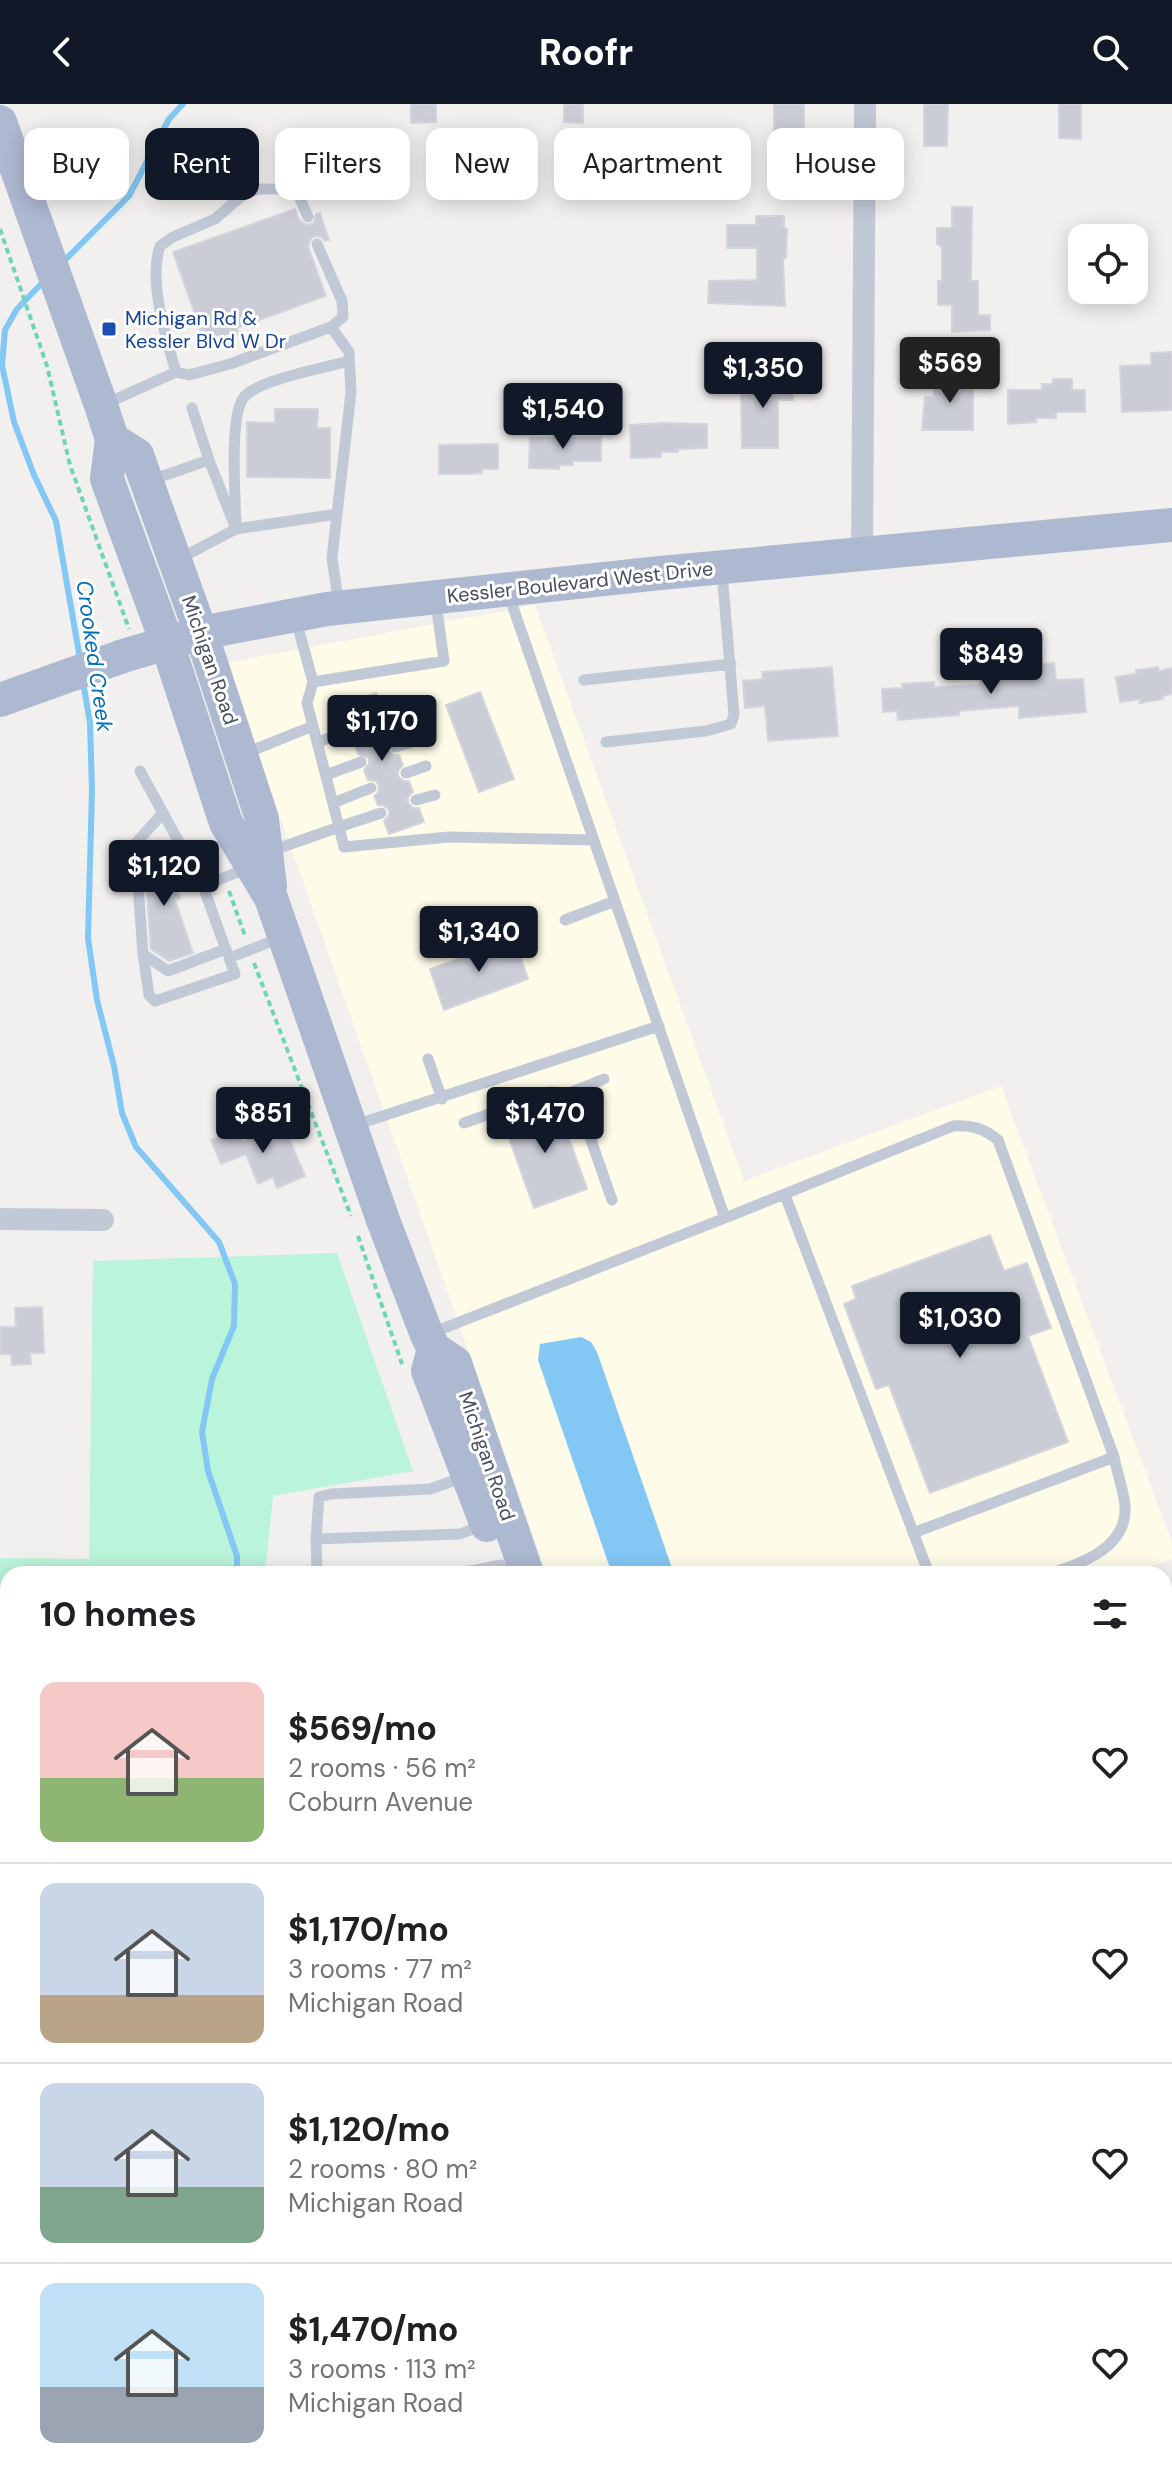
<!DOCTYPE html>
<meta charset="utf-8">
<style>
:root{--surface:#fff;--page:#f6f6f6;--text:#202124;--muted:#757577;--line:#e0e0e0;--accent:#111827}
body{margin:0;font-family:"DM Sans",sans-serif;background:var(--page);color:var(--text);height:100vh;display:flex;flex-direction:column;font-size:30px;white-space:nowrap}
*{box-sizing:border-box;margin:0}
p{font-size:26px;color:var(--muted)}
.icon{flex:none;width:44px;height:44px;fill:none;stroke:currentColor;stroke-width:2;stroke-linecap:round;stroke-linejoin:round}
.map{position:relative;flex:1;overflow:hidden}
.details{position:absolute;left:0px;top:1462px;width:1172px;height:914px;display:flex;flex-direction:column;background:var(--surface);border-radius:24px 24px 0 0;box-shadow:0 4px 20px #0003}
.details>*{flex:none}
.banner{position:absolute;left:24px;top:24px;width:1124px;height:72px;display:flex;gap:16px}
.controls{position:absolute;left:1068px;top:120px;display:grid;gap:16px}
.controls a{display:grid;place-items:center;width:80px;height:80px;border-radius:16px;background:var(--surface);box-shadow:0 4px 20px #0003;font-size:40px}
.price{position:absolute;translate:-50% -68px;padding:0 18px;border-radius:8px;background:var(--accent);color:#fff;font-size:26px;line-height:52px;filter:drop-shadow(0 2px 4px #0008)}
.price::after{content:'';position:absolute;left:50%;top:48px;width:24px;height:18px;margin-left:-12px;background:inherit;clip-path:polygon(0 0,100% 0,50% 100%)}
.price.current{background:#222;color:#fff}
ul{padding:0;list-style:none}
li{display:flex;align-items:center;gap:24px;height:200px;padding:0 40px}
li+li{border-top:2px solid var(--line)}
li span{display:grid;place-items:center;flex:none;width:224px;height:160px;border-radius:16px;color:#555}
li>.icon{margin-inline-start:auto}
span .icon{width:96px;height:96px;fill:#fffc;stroke-width:1}
li b{font-size:34px}
h2{display:flex;justify-content:space-between;align-items:center;height:96px;padding:0 40px;font-size:34px}
.chip{padding:0 28px;border-radius:16px;background:var(--surface);box-shadow:0 4px 20px #0003;font-size:28px;line-height:72px}
.chip.current{background:var(--accent);color:#fff}
header{display:flex;justify-content:space-between;align-items:center;height:104px;padding:0 40px;background:var(--accent);color:#fff;font-size:36px;font-weight:800}
.map>svg:first-child{display:block}
</style>
<header><svg class="icon" aria-label="back" viewBox="0 0 24 24"><path d="M15 5l-7 7 7 7"/></svg>Roofr<svg class="icon" aria-label="search" viewBox="0 0 24 24"><circle cx="10" cy="10" r="6"/><path d="M15 15l6 6"/></svg></header>
<div class="map">
<svg width="1172" height="2375" viewBox="0 0 1172 2375">
<rect width="100%" height="100%" fill="#f2f0ef"/>
<!-- commercial -->
<path fill="#fefce8" d="M535 501 744 1077 1001 982 1172 1438V1455L1126 1470H547L226 559Z"/>
<!-- green -->
<path fill="#baf4db" d="M337 1149 413 1367 273 1392 265 1470H8V2368H299L301 2375H0V1454L89 1455 93 1157Z"/>
<!-- water -->
<path fill="#83c7f4" d="M581 1233 591 1238 597 1248 674 1470H612L538 1256 540 1240Z"/>
<g fill="none" stroke-linecap="round" stroke-linejoin="round">
<!-- stream -->
<path stroke="#83c7f4" stroke-width="6" d="M63 158 129 92 169 15 183 0
M44 177 17 205 5 226 2 261 14 318 34 371 56 417 80 555
M83 578 90 619 92 686 88 834 97 896 114 962 122 1009 136 1043 219 1138 235 1180 234 1222 212 1275 202 1328 208 1367 237 1452V1470
M0 2264 8 2259"/>
</g>
<!-- building -->
<path fill="#cbcdd6" stroke="#d3d4dc" stroke-width="2" d="M411 0H436V18L411 19Z
M564 0H583V19L564 18Z
M774 0H804V41L774 40Z
M924 0H948L947 42H924Z
M1059 0H1081V35L1059 34Z
M952 103H972L971 177H978V211H990V226L952 228V201H938V177H942V143L937 140V124H952Z
M295 105 299 116 306 121 314 119 316 110 320 109 329 136 325 137 321 133 314 132 310 136 308 143 326 192 237 224 239 230 206 241 173 148Z
M756 112H784V123L787 125 786 154H783L785 202 708 199 709 177 757 176V144H727V121H756Z
M1172 248V306L1122 308 1120 262 1151 261V249Z
M746 272H793V296H778V344H742L741 290H746Z
M934 273H973V326H922L925 293H934Z
M1053 275H1072V286H1085V308H1056V314H1036V318L1008 320V286H1042V280H1053Z
M275 305H318L317 324H330V374L247 373V318L275 319Z
M662 319 707 320V344L678 345V348H661V353L631 354 630 321Z
M601 333V357H573V361H560L559 365 529 364 530 334Z
M498 340V365H482V369L470 370H439V341Z
M1054 559 1056 576 1083 575 1086 608 1019 614V602L959 607V611L898 616 897 607 883 608 882 585 903 584 902 580 934 578V583L980 581V576L1016 573V567H1028V561Z
M832 563 838 632 768 637 765 602 745 604 743 577 763 575 762 568Z
M1158 563 1159 567 1172 564V590L1163 592V595L1140 599V595L1120 598 1116 573 1136 570V566Z
M480 588 514 675 479 688 446 601Z
M376 589 382 605 377 611V617L383 621H388L393 635 388 641V646L394 651H399L403 661 398 667V672L404 677H409L413 688 408 693V699L413 704H419L424 718 389 730 384 717 389 711V706L383 701H378L374 692 378 689 379 682 376 677 368 676 364 666 369 660V654L358 650 353 635 358 629V624L352 619H347L341 602Z
M162 741 180 794 175 796 193 849 169 857 151 845 144 747Z
M514 835 528 875 444 906 430 865Z
M556 998 587 1085 534 1104 503 1017Z
M283 1021 305 1072 277 1084 273 1073 258 1080 246 1050 221 1060 211 1036 237 1025 242 1038Z
M990 1131 1004 1167 1027 1159 1051 1224 1028 1232 1068 1338 930 1389 889 1281 876 1285 844 1200 856 1195 852 1182Z
M42 1203 44 1249H30L31 1260 12 1261 11 1250H0V1223H16L15 1204Z"/>
<g fill="none" stroke-linecap="round" stroke-linejoin="round">
<!-- path -->
<path stroke="#6fd5b6" stroke-width="4" stroke-dasharray="6 4" stroke-linecap="butt" d="M0 125 47 262 70 361 129 525
M229 787 245 832
M254 859 351 1112
M358 1132 402 1260
M791 2368 793 2375"/>
<!-- service -->
<path stroke="#c2c9d6" stroke-width="11" d="M331 223 349 248 351 288 337 410 236 425C236 399 228 308 245 292 262 275 324 264 349 257
M176 268 189 271 230 260 331 223 343 213 342 197 317 140
M105 300 176 268C166 234 148 177 160 142L173 133 215 115 245 89 260 85H291L298 90 308 113
M192 304 209 356
M151 376 209 356 236 425 177 456
M337 410 332 454 339 501
M584 576 731 560
M313 578 444 557 436 499
M385 613 407 605
M318 638 350 627
M606 638 706 627 731 620 734 611 722 468
M396 643 417 636
M246 649 313 622
M140 667 203 782
M406 669 426 662
M326 671 361 658
M416 696 435 691
M333 699 371 684
M163 709 135 740 143 850 168 867 226 845
M381 709 339 723 344 743 449 733 594 736
M271 747 339 723 307 599 313 578 296 516
M565 816 615 797
M227 849 203 782 248 764
M143 850 149 891 155 897 235 870 229 854 280 834
M428 955 442 995
M569 989 604 975
M464 1019 551 988 569 989 578 999 612 1096
M355 1021 659 922
M785 1091 929 1470
M725 1114 953 1022C972 1021 983 1024 998 1036L1114 1353C1117 1368 1123 1385 1125 1401 1128 1444 1082 1459 1049 1470
M429 1230 725 1114 508 489
M464 1373 430 1385 331 1390 319 1393 316 1435 460 1430 483 1421
M913 1429 1114 1353
M316 1435 317 1470
M456 1470 501 1461
M556 2368 558 2375
M685 2368 688 2375"/>
<!-- minor -->
<path stroke="#c2c9d6" stroke-width="22" d="M862 451 865 0
M0 1115 103 1116
M1164 1978H1172"/>
<!-- primary -->
<path stroke="#adb8d1" stroke-width="34" d="M0 18 101 301 112 335 107 375 167 539 226 719 271 794 383 1116 427 1231 434 1245 455 1259 527 1470
M112 335 137 351 201 529 262 715 270 782
M0 596 123 552 201 529 327 505 660 469 1172 421
M434 1245 428 1267 487 1421
M831 2368 833 2375"/>
</g>
<!-- markers -->
<rect fill="#1a4fb4" stroke="#fff" stroke-width="3" x="101" y="217" width="16" height="16" rx="4"/>
<g text-anchor="middle" stroke-width="6" stroke-linejoin="round" paint-order="stroke">
<!-- transit labels -->
<g font-size="20" fill="#164399" stroke="#fff" text-anchor="start">
<text x="125" y="221">Michigan Rd &amp;<tspan x="125" dy="23">Kessler Blvd W Dr</tspan></text>
</g>
<!-- street labels -->
<g font-size="20" fill="#464e5f" stroke="#fff">
<text transform="translate(580 478) rotate(-6)" y="7">Kessler Boulevard West Drive</text>
<text transform="translate(210 556) rotate(71)" y="7">Michigan Road</text>
<text transform="translate(487 1352) rotate(71)" y="7">Michigan Road</text>
</g>
<!-- water labels -->
<g font-size="22" font-style="italic" fill="#006eb8" stroke="#fff">
<text transform="translate(95 552) rotate(82)" y="8">Crooked Creek</text>
</g>
</g>
</svg>
<div class="controls">
<a><svg class="icon" aria-label="locate" viewBox="0 0 24 24"><circle cx="12" cy="12" r="6"/><path d="M12 2v4M12 18v4M2 12h4M18 12h4"/></svg></a>
</div>
<b class="price current" style="left:950px;top:301px">$569</b>
<b class="price" style="left:763px;top:306px">$1,350</b>
<b class="price" style="left:563px;top:347px">$1,540</b>
<b class="price" style="left:991px;top:592px">$849</b>
<b class="price" style="left:382px;top:659px">$1,170</b>
<b class="price" style="left:164px;top:804px">$1,120</b>
<b class="price" style="left:479px;top:870px">$1,340</b>
<b class="price" style="left:263px;top:1051px">$851</b>
<b class="price" style="left:545px;top:1051px">$1,470</b>
<b class="price" style="left:960px;top:1256px">$1,030</b>
<div class="banner">
<a class="chip">Buy</a>
<a class="chip current">Rent</a>
<a class="chip">Filters</a>
<a class="chip">New</a>
<a class="chip">Apartment</a>
<a class="chip">House</a>
</div>
<section class="details">
<h2>10 homes<svg class="icon" aria-label="filters" viewBox="0 0 24 24"><path d="M4 7h16M4 17h16"/><circle cx="9" cy="7" r="2"/><circle cx="15" cy="17" r="2"/></svg></h2>
<ul>
<li><span style="background:linear-gradient(#f6c9c9 60%,#8fb573 0)"><svg class="icon" aria-label="home" viewBox="0 0 24 24"><path d="M3 11l9-7 9 7M6 9v11h12V9"/></svg></span><div><b>$569/mo</b><p>2 rooms · 56 m²</p><p>Coburn Avenue</p></div><svg class="icon" aria-label="heart" viewBox="0 0 24 24"><path d="M12 20l-8-8c-3-5 5-10 8-4 3-6 11-1 8 4z"/></svg></li>
<li><span style="background:linear-gradient(#c9d6e8 70%,#b9a48a 0)"><svg class="icon" aria-label="home" viewBox="0 0 24 24"><path d="M3 11l9-7 9 7M6 9v11h12V9"/></svg></span><div><b>$1,170/mo</b><p>3 rooms · 77 m²</p><p>Michigan Road</p></div><svg class="icon" aria-label="heart" viewBox="0 0 24 24"><path d="M12 20l-8-8c-3-5 5-10 8-4 3-6 11-1 8 4z"/></svg></li>
<li><span style="background:linear-gradient(#c9d6e8 65%,#7fa58c 0)"><svg class="icon" aria-label="home" viewBox="0 0 24 24"><path d="M3 11l9-7 9 7M6 9v11h12V9"/></svg></span><div><b>$1,120/mo</b><p>2 rooms · 80 m²</p><p>Michigan Road</p></div><svg class="icon" aria-label="heart" viewBox="0 0 24 24"><path d="M12 20l-8-8c-3-5 5-10 8-4 3-6 11-1 8 4z"/></svg></li>
<li><span style="background:linear-gradient(#bfe0f5 65%,#9aa5b1 0)"><svg class="icon" aria-label="home" viewBox="0 0 24 24"><path d="M3 11l9-7 9 7M6 9v11h12V9"/></svg></span><div><b>$1,470/mo</b><p>3 rooms · 113 m²</p><p>Michigan Road</p></div><svg class="icon" aria-label="heart" viewBox="0 0 24 24"><path d="M12 20l-8-8c-3-5 5-10 8-4 3-6 11-1 8 4z"/></svg></li>
</ul>
</section>
</div>
